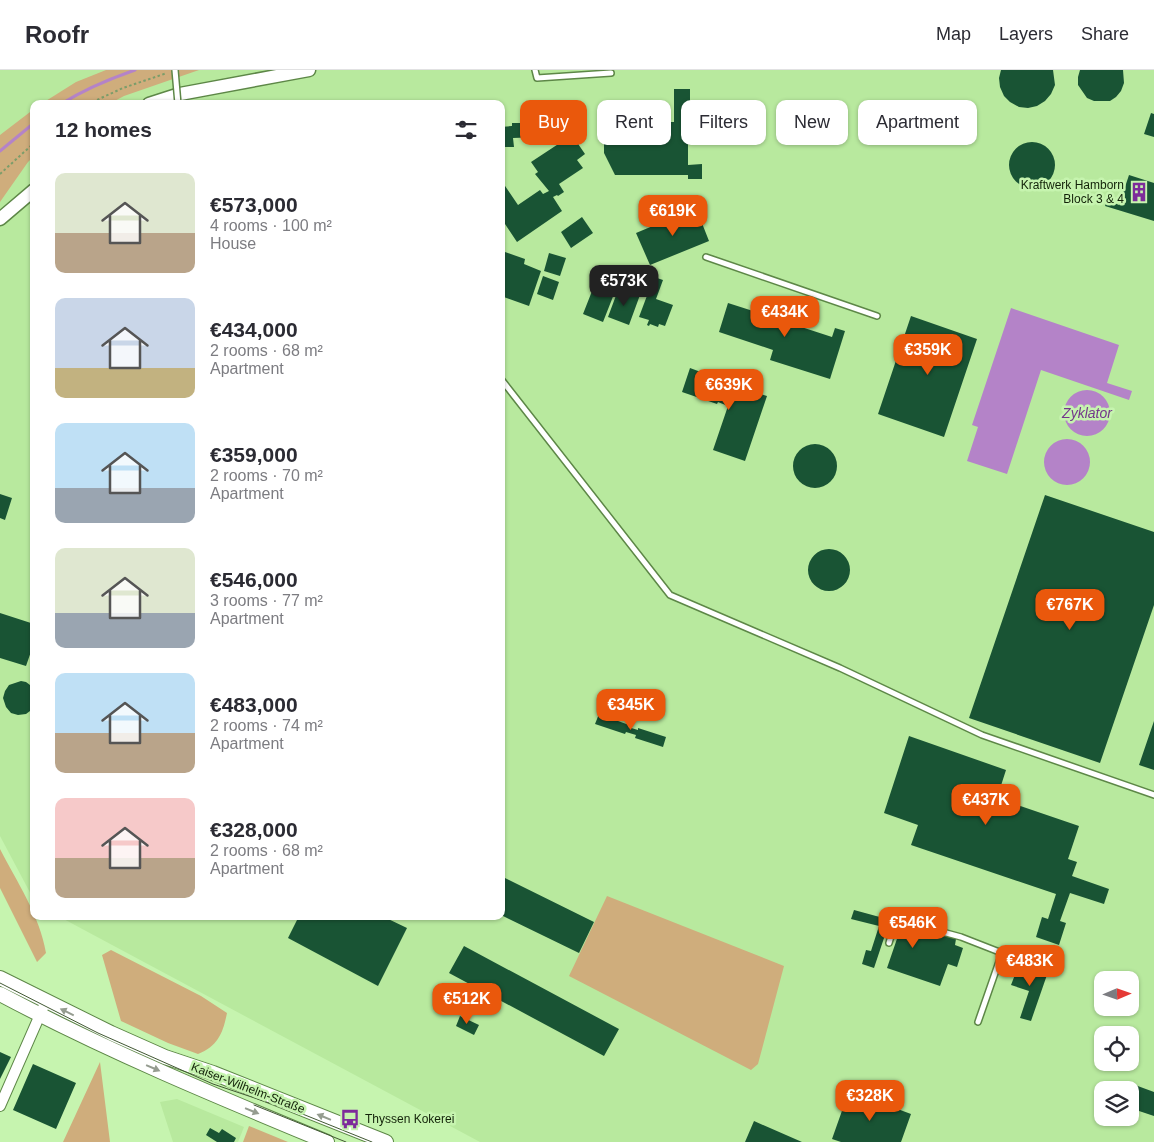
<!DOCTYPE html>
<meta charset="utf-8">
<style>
:root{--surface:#fff;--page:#f7f7f7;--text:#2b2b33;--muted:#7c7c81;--line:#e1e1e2;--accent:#ea580c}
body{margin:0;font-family:Arial,sans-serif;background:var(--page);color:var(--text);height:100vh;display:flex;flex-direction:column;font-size:19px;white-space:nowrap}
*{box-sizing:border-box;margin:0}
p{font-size:16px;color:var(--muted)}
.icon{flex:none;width:28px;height:28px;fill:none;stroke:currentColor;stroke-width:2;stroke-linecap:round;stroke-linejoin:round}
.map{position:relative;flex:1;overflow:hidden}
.sheet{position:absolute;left:30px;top:30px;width:475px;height:820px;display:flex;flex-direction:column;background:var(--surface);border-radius:10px;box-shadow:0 1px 4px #0004}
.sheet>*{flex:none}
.guide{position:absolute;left:520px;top:30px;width:475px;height:45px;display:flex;gap:10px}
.needle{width:32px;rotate:88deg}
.tools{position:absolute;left:1094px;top:901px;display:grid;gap:10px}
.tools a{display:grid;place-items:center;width:45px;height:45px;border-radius:10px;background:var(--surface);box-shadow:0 1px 4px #0004;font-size:25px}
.price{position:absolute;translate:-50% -42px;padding:0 11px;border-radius:10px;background:var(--accent);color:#fff;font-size:16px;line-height:32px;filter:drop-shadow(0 1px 2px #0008)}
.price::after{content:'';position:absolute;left:50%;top:30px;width:15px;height:11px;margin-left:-8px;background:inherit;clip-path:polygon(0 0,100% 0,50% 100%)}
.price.selected{background:#222;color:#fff}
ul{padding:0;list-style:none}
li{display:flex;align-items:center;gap:15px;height:125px;padding:0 25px}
li span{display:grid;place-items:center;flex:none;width:140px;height:100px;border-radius:10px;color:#555}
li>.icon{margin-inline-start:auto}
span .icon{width:60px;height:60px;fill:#fffc;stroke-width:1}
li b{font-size:21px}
h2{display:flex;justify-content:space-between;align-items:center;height:60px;padding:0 25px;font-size:21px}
.pill{padding:0 18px;border-radius:10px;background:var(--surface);box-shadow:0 1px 4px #0004;font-size:18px;line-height:45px}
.pill.selected{background:var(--accent);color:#fff}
header{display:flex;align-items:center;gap:30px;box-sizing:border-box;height:70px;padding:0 25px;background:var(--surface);border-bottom:1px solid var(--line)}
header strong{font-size:24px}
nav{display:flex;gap:28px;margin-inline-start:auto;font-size:18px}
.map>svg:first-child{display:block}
</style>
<header>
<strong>Roofr</strong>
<nav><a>Map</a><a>Layers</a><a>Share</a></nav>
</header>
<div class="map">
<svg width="1154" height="1072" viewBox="0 0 1154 1072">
<rect width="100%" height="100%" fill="#c6f4af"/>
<!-- built -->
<path fill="#b8e99e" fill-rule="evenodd" d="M0 0H1154V1072H480L58 846H501V34H34V830L0 766ZM1102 910H1130V938H1102ZM1102 965H1130V992H1102ZM1102 1020H1130V1048H1102Z
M177 1029 244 1057 238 1072H173L160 1032Z"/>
<!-- green -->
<path fill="#cfad7c" d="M106 0H199L124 26 109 34H41L76 12Z
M34 39V86L28 92 0 132V65Z
M0 779C17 812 40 846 46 883L37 892 0 818Z
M607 826 784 896 758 994 751 1000 569 906Z
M111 880 201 926 227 943C223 963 218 976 198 984L168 973 121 951 102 885Z
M100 992 110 1072H63Z
M249 1056 288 1072H243Z"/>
<!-- water -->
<path fill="#b483c8" d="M1011 238 1119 275 1107 313 1132 321 1129 330 1041 300 1007 404 967 391 978 357 972 355Z
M1064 343a23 23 0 1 1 46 0a23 23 0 1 1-46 0Z
M1044 392a23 23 0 1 1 46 0a23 23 0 1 1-46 0Z"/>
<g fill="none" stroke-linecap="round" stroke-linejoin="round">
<!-- stream -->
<path stroke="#b483c8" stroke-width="3" d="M61 34C85 19 109 9 135 0
M0 81 34 53"/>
</g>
<!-- building -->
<path fill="#195434" d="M1001 0H1053L1055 15 1051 24 1045 31 1037 36 1028 38 1019 37 1010 32 1004 26 1000 17 999 8Z
M1080 0H1123L1124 13 1121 21 1116 27 1110 31H1094L1087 28 1078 15V7Z
M674 19H690V51H701V74H688V95L702 94V109H688V105H615L604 83V52H674Z
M1151 43 1154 44V67L1144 64Z
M512 53H535V55H540V67L513 68 514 77H501V57L512 56Z
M572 65 585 84 577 90 583 98 559 114 564 122 558 126 557 125 553 127 562 141 517 172 505 154 501 157V110L518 135 540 120 543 124 549 121 535 104 538 102 531 92Z
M1009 95a23 23 0 1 1 46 0a23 23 0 1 1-46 0Z
M1129 105 1154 113V151L1105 136 1107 130 1119 135Z
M696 138 709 171 650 195 636 163Z
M582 147 593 163 571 178 561 162Z
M505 182 525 189 524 194 541 201 529 236 501 226V192Z
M549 183 566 188 560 206 544 201Z
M543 206 559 212 553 230 537 224Z
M654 207 663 210 656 229 673 235 665 256 659 254 658 257 650 254 649 256 647 255 649 250 639 247Z
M594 216 614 224 603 252 583 244Z
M618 220 632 225 633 222 640 225 629 255 608 247Z
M775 230 794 237 789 253 832 267 835 258 845 261 830 309 770 290 773 280 719 262 728 233 769 246Z
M911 246 977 269 944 367 878 344Z
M690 298 725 311V313L767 326 745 391 713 380 728 336 718 332 717 334 682 322Z
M793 396a22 22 0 1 1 44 0a22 22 0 1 1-44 0Z
M0 424 12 428 5 450 0 448Z
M1045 425 1154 462V535L1100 693 969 648Z
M808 500a21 21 0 1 1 42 0a21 21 0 1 1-42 0Z
M0 543 34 554V573L26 596 0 588Z
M21 611 26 612 34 618V638L26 644 18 645 11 643 6 637 3 628 5 621 9 615Z
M599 644 629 655 628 657 638 660V658L666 667 663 677 635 668 636 665 626 662 625 664 595 654Z
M1154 651V700L1139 695Z
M909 666 1006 700 997 728 1079 756 1068 789 1077 792 1072 806 1109 819 1104 834 1070 823 1060 851 1066 853 1059 875 1036 867 1042 847 1048 849 1056 824 911 775 918 755 884 743Z
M503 807 594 852 579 883 501 845V811Z
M854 840 909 855 911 849 919 851 917 856 956 869 955 875 963 878 957 897 948 894 940 916 887 898 900 860 888 856 874 898 862 894 866 880 871 881 879 856 851 849Z
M299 846H382L407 858 378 916 288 868Z
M464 876 619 959 604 986 449 903Z
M1020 892 1048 902 1031 951 1020 948 1029 921 1011 915Z
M457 916 476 925 471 935 453 926Z
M460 946 479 955 474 965 456 956Z
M0 982 11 987 0 1009Z
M33 994 76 1013 56 1059 13 1040Z
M1135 1015 1154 1022V1046L1130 1038V1030Z
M849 1021 911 1044 901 1072H841L832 1069Z
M754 1051 802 1072H745Z
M210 1058 219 1063 222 1059 236 1068 234 1072H217L206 1065Z"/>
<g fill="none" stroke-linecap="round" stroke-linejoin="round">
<defs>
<path id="service" d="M535 0 537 8 611 3
M706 187 877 246
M501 309 670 525 840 598 982 665 1154 725
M889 873 895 853 902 851 961 867 1002 883 978 952"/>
<path id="minor" d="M0 1036 46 931"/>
<path id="tertiary" d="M149 34 180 24 309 0
M0 149 34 120"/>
<path id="secondary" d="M0 908 111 963 165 987 213 1003 386 1072
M0 924C105 980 216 1026 327 1072"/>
</defs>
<!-- service casing -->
<use href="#service" stroke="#5d8747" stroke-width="8"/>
<!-- minor casing -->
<use href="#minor" stroke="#5d8747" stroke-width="12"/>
<!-- tertiary casing -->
<use href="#tertiary" stroke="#5d8747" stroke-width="15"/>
<!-- secondary casing -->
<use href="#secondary" stroke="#5d8747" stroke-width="16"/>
<!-- path -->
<path stroke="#7b9d6a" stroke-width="2" stroke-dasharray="2.5 2.5" stroke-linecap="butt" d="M88 34 123 18 167 3
M0 104 34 73"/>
<!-- service -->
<use href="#service" stroke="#fff" stroke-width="5"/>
<!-- minor -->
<use href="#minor" stroke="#fff" stroke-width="10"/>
<!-- tertiary -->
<use href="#tertiary" stroke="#fff" stroke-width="12"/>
<!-- secondary -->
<use href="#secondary" stroke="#fff" stroke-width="14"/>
<!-- tram -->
<path stroke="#415833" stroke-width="1" d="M0 913 98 963 213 1014 305 1045 372 1072
M254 1035 346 1072"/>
<defs>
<path id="service-bridge" d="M175 0 178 34"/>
</defs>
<!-- service-bridge casing -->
<use href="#service-bridge" stroke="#5d8747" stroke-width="8" stroke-linecap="butt"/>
<!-- service-bridge -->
<use href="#service-bridge" stroke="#fff" stroke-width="5"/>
</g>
<!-- one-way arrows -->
<defs><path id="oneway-solid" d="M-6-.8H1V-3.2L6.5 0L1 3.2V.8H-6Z" transform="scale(1.25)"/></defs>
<g fill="#959c90">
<use href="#oneway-solid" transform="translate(67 942) rotate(-154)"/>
<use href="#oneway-solid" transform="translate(153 998) rotate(23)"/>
<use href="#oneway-solid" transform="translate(252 1041) rotate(22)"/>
<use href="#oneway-solid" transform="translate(324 1047) rotate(-158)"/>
</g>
<!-- icons -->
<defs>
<symbol id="building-bare" viewBox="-9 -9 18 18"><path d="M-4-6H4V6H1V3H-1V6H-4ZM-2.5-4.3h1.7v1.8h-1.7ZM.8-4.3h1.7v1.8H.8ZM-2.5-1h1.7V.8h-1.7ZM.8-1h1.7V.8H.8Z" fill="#7d2b9a" stroke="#c6f4af" stroke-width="2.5" paint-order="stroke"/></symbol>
<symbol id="bus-bare" viewBox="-9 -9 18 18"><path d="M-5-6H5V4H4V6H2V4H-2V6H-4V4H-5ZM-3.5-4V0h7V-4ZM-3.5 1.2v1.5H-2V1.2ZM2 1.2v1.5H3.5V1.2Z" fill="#7d2b9a" stroke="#c6f4af" stroke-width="2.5" paint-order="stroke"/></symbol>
</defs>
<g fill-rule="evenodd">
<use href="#building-bare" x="1125" y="108" width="28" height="28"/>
<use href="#bus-bare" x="336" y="1035" width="28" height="28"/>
</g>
<g text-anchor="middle" stroke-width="5" stroke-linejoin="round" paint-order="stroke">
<!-- poi labels -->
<g font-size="12" fill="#132309" stroke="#c6f4af" text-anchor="end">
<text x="1124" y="119">Kraftwerk Hamborn<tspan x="1124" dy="14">Block 3 &amp; 4</tspan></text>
<text x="365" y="1053" text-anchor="start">Thyssen Kokerei</text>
</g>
<!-- street labels -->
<g font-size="12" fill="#132309" stroke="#c6f4af">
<text transform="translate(248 1018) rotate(21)" y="4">Kaiser-Wilhelm-Straße</text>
</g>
<!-- water labels -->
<g font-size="14" font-style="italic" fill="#74388b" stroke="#c6f4af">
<text x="1087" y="348">Zyklator</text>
</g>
</g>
</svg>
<div class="tools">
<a><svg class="needle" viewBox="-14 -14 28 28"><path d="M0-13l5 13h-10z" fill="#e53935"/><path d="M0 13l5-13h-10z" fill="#7c7c81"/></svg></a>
<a><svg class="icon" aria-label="locate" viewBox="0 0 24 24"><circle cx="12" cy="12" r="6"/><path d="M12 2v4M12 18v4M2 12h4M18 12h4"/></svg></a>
<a><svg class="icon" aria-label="layers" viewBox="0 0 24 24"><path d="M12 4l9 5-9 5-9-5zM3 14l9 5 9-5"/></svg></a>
</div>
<b class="price" style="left:673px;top:167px">€619K</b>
<b class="price selected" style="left:624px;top:237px">€573K</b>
<b class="price" style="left:785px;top:268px">€434K</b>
<b class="price" style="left:928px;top:306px">€359K</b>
<b class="price" style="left:729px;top:341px">€639K</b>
<b class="price" style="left:1070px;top:561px">€767K</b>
<b class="price" style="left:631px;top:661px">€345K</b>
<b class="price" style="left:986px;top:756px">€437K</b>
<b class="price" style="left:913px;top:879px">€546K</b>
<b class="price" style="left:1030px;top:917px">€483K</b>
<b class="price" style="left:467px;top:955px">€512K</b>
<b class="price" style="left:870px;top:1052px">€328K</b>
<div class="guide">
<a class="pill selected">Buy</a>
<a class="pill">Rent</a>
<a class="pill">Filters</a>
<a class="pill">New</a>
<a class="pill">Apartment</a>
</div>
<section class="sheet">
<h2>12 homes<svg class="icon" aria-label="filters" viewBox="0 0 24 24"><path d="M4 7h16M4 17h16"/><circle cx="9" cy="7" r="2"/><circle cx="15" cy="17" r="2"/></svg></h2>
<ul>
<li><span style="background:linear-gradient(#dfe7d0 60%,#b9a48a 0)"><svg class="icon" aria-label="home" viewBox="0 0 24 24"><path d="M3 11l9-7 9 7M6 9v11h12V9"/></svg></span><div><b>€573,000</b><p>4 rooms · 100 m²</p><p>House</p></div></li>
<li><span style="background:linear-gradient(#c9d6e8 70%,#c2b280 0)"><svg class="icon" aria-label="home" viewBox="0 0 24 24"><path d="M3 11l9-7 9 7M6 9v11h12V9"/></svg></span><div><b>€434,000</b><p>2 rooms · 68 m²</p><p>Apartment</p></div></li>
<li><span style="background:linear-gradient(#bfe0f5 65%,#9aa5b1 0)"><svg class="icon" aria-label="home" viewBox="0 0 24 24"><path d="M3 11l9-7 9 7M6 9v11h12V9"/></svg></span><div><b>€359,000</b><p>2 rooms · 70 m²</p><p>Apartment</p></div></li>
<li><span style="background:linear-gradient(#dfe7d0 65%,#9aa5b1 0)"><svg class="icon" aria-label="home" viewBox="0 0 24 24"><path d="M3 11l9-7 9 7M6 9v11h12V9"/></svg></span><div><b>€546,000</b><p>3 rooms · 77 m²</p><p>Apartment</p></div></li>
<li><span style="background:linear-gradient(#bfe0f5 60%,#b9a48a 0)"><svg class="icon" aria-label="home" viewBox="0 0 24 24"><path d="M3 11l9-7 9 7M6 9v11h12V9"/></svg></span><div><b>€483,000</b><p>2 rooms · 74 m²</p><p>Apartment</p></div></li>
<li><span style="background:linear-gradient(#f6c9c9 60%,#b9a48a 0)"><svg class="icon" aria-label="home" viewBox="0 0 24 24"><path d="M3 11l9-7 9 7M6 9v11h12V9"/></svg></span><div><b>€328,000</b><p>2 rooms · 68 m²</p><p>Apartment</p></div></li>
</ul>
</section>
</div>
